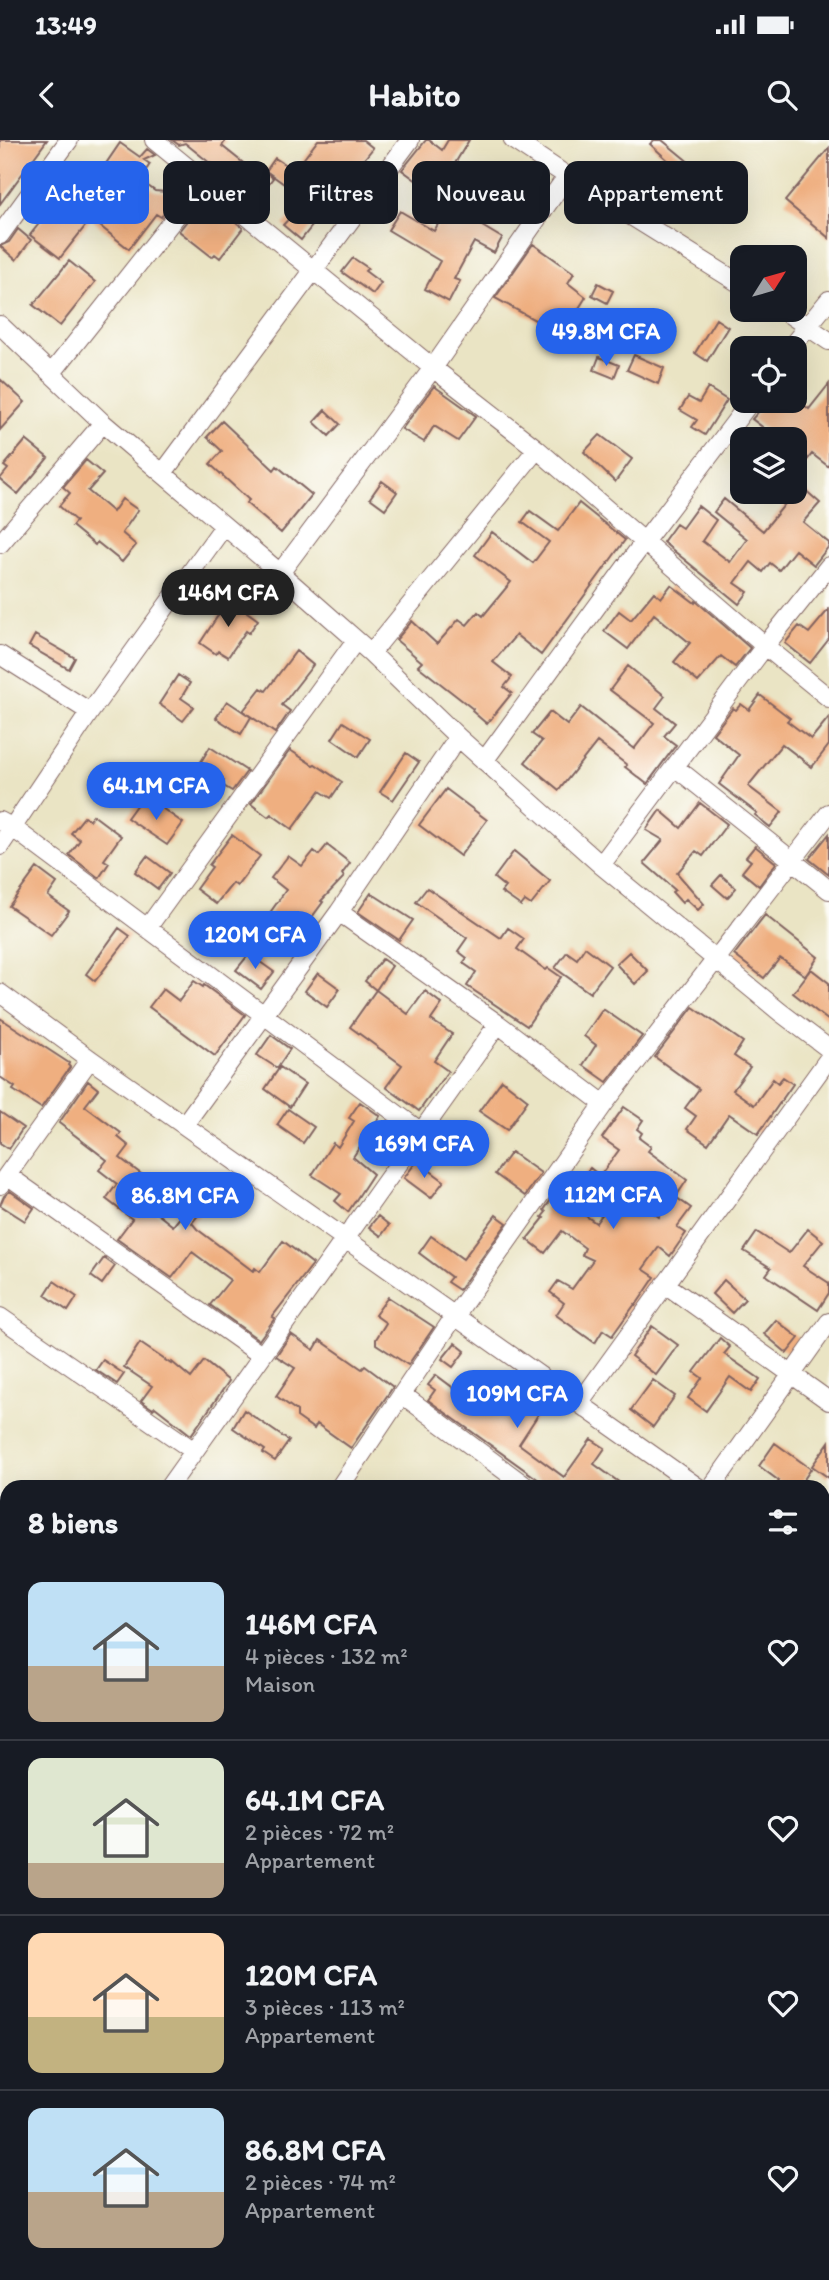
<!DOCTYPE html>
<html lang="fr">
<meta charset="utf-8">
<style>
:root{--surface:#171b24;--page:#20242c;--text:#f1f3f6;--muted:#9ea1a6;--line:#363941;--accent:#2563eb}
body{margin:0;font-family:Itim,sans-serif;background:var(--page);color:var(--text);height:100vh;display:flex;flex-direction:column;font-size:26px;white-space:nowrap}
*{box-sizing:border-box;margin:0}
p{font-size:23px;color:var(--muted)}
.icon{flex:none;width:38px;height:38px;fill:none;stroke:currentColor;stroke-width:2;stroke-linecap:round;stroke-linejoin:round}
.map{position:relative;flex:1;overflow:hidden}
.sheet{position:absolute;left:0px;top:1340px;width:830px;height:800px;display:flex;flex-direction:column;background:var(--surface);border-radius:21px 21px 0 0;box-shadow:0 7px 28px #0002}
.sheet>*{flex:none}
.banner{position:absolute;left:21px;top:21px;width:788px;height:63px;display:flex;gap:14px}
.needle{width:46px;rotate:53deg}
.buttons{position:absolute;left:730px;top:105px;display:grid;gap:14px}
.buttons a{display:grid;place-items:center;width:77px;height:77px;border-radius:14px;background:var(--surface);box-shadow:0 7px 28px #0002;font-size:35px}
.price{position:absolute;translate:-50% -60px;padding:0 16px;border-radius:24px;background:var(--accent);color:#fff;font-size:23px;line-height:46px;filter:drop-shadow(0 2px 4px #0008)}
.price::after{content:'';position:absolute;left:50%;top:42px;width:21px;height:16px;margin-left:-10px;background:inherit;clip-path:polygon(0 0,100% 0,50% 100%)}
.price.current{background:#222;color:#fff}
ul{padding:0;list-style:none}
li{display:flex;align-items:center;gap:21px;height:175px;padding:0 28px}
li+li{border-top:2px solid var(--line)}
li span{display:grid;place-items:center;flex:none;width:196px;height:140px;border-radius:14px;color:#555}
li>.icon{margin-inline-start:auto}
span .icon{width:84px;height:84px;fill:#fffc;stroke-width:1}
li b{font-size:30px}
h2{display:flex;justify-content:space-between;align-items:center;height:84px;padding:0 28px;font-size:30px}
.chip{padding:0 24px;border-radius:14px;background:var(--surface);box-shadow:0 7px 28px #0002;font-size:24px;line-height:63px}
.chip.current{background:var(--accent);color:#fff}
.status{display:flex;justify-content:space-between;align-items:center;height:49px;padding:0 35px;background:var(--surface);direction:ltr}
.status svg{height:19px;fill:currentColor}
header{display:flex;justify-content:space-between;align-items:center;height:91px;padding:0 28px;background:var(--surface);font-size:32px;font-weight:800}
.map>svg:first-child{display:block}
</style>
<div class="status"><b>13:49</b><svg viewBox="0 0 49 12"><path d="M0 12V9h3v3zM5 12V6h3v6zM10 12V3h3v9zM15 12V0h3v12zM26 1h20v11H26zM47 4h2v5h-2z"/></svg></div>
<header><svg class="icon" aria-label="back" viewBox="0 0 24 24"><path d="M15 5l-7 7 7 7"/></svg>Habito<svg class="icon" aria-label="search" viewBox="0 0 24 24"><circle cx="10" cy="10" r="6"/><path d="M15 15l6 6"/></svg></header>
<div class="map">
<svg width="829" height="2140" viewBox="0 0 829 2140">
<rect width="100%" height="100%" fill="#fdfcf7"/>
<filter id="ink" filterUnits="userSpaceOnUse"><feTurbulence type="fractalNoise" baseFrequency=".0143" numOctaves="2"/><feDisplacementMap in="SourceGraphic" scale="14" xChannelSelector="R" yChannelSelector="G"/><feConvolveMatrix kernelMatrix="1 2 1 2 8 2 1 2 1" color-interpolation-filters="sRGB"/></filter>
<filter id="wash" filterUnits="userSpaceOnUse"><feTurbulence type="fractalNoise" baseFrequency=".00686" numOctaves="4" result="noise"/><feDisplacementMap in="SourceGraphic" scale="28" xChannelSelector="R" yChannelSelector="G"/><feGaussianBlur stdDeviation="1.57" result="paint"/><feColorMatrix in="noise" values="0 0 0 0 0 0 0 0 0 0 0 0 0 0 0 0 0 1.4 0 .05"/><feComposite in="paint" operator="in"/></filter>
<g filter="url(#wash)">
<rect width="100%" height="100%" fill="#eae4c4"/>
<g id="blocks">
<!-- building -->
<path fill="#efaf80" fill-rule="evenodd" d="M0 0H47L0 64Z
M172 0H226L222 6 252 30 256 24 273 38 256 60 185 3 179 5Z
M318 0H363L373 8 333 58 296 29Z
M426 0H429L442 10 448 0H469L442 45 427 37 421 44 402 30Z
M654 0H662L713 42 714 40 728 52 711 73 664 35 672 24 650 4Z
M120 3 140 17 147 9 155 15 144 20 150 24 145 32 148 46 155 51 177 53 185 40 188 43 161 77 156 74 129 109 91 79 60 118 30 95 65 51 70 54 83 37 92 44Z
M829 8V98L785 61Z
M275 18 304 37 294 51 266 31Z
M512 27 531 44 518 60 499 42Z
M206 57 243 88 220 118 215 114 212 117 179 91Z
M454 57 482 75 477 83 502 98 494 113 474 102 454 139 460 141 449 162 425 149 440 121 388 90 400 71 434 91Z
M295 72 312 86 301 100 283 85Z
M18 89 31 100 16 120 0 106 9 102Z
M533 104 574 133 568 143 586 157 562 195 495 158Z
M353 118 368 128 365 131 381 143 373 154 342 132Z
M69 121 95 142 60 186 33 165Z
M598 143 613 151 607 163 592 155Z
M716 179 728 187 707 221 695 213Z
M634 215 664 228 658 244 627 230Z
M599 217 619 225 614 238 594 230Z
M0 239 25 262 0 290Z
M829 244V327L812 314 794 337V299H778L752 279 768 261H799L809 269Z
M434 246 476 276 458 301 434 286 424 302 402 289Z
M708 248 727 260 705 295 692 287 697 280 680 270 688 257 699 263Z
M325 270 340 284 329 296 314 282Z
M222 281 274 330 277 326 312 355 281 393 246 363 249 360 210 324 222 311 207 297Z
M600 295 632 319 615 342 584 312Z
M26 300 48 318 18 354 0 339 8 329 4 326Z
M86 320 103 334 88 351 113 372 122 359 138 370 122 393 136 405 122 422 97 402 95 405 72 386 76 381 59 366 70 353 63 347Z
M794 340 820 363 803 382 829 403V406L814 425 795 410 779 430 770 423 763 432 751 422 735 443 748 452 739 464 663 402 676 384 682 388 698 366 716 380 702 401 730 422 747 399 714 372 724 359 763 391 785 364 770 352H794Z
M382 341 397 352 385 369 370 358Z
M579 363 625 400 541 515 516 495 493 522 512 537 504 547 512 553 487 584 472 571 473 569 418 526 422 522 396 500 412 481 437 504 459 479 467 485 478 472 483 476 511 442 475 415 492 392 533 423 549 402 522 382 530 371 558 391Z
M671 445 695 463 696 461 750 508 735 527 721 516 698 542 674 522 690 503 654 474 628 509 604 491 619 471 631 480 654 452 661 458Z
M229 459 258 480 249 493 246 491 228 517 218 511 216 514 200 503Z
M829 469V499L810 523 785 503 799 486 809 493Z
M35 495 75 518 69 529 29 506Z
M296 511 313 525 282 565 290 571 275 593 243 571 261 548 266 551Z
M628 526 665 556 656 568 675 583 664 596 676 605 647 644 625 627 627 625 597 602 559 650 525 622 542 601 532 594 550 572 567 585 581 567 634 609 654 583 610 550Z
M178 535 190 543 181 558 194 567 183 581 159 564Z
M760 555 790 578 787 581 811 599 829 577V605L812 627 782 604 748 646 782 672 770 687 755 675 757 673 719 644 739 615 713 594 733 568 736 570 741 564 749 570Z
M227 561 251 577 241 594 216 578Z
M343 582 370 599 358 617 332 599Z
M210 607 247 631 232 651 222 645 224 641 199 625Z
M290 610 313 625 315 624 342 642 331 658 320 651 292 689 271 674 268 677 251 664Z
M406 613 419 622 393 660 380 652Z
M446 649 487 680 460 716 419 685Z
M140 660 153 669 156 664 183 683 167 705 127 678Z
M700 663 727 684 703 716 696 711 677 733 704 764 698 770 686 759 682 763 672 752 675 750 644 723 663 700 646 690 660 670 681 688Z
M93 675 121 696 104 720 109 723 99 738 69 715 80 700 71 693 84 677 89 680Z
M829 694V735L809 719Z
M232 695 260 716 237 746 233 743 216 764 196 749 212 727 209 725Z
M327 705 350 723 342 734 344 737 321 761 323 762 298 796 269 774 286 750 271 738 288 716 302 726 314 711 319 715Z
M755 706 776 723 759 746 742 732 751 721 746 717Z
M514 711 550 741 531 765 525 761 521 766 501 752 505 747 494 738Z
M147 716 170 733 158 749 135 732Z
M37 728 57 743 48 756 69 771 51 795 9 766Z
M721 735 736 748 727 758 712 745Z
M427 748 501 798 508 788 524 799 517 809 546 830 548 828 561 837 527 886 467 846 476 832 463 823 467 818 458 811 467 798 416 762Z
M371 753 413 780 399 800 358 772Z
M765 775 818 817 806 835 811 829 829 843V881L793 853 806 836 780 818 764 838 734 815Z
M119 788 130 796 95 841 86 834Z
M585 807 610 826 590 853 555 828 567 812 577 819Z
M629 812 648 831 635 844 616 824Z
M249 814 274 832 261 849 236 830Z
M382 819 392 826 376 850 365 841Z
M318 833 340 849 327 867 305 851Z
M194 841 203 847 204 845 245 875 215 916 149 867 163 849 179 861Z
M376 850 408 874 425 851 442 864 431 880 452 894 434 921 448 931 419 971 386 947 402 925 350 887Z
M693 867 743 902 734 916 750 927 733 950 754 965 773 939 778 943 783 937 793 944 758 994 729 974 708 1004 687 989 696 976 685 968 699 949 655 917Z
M603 869 642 896 607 942 583 925 596 905 584 896Z
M0 878 69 923 68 925 70 927 41 968 13 950 15 947 0 937Z
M271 895 290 909 277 928 257 915Z
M280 927 305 944 290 967 265 949Z
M502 940 528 960 507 990 479 971Z
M88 941 98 949 85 966 121 993 118 997 129 1006 120 1018 157 1046 147 1059 154 1064 150 1068 173 1086 190 1065 200 1073 192 1083 197 1089 253 1131 255 1128 260 1132 283 1101 313 1124 272 1177 275 1178 259 1200 210 1165 230 1140 192 1112 172 1138 117 1099 132 1079 106 1059 117 1044 99 1030 107 1020 59 983Z
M360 962 380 976 353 1017 373 1034 348 1072 335 1061 341 1054 312 1035 333 1003 338 1007 354 981 349 978Z
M624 967 643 980 637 989 642 993 639 998 651 1007 648 1011 687 1040 677 1055 651 1036 635 1059 659 1077 674 1056 691 1068 677 1087 686 1093 675 1109 670 1116 659 1107 643 1129 655 1137 636 1165 635 1164 612 1196 603 1190 595 1203 556 1175 564 1163 550 1152 558 1141 572 1149 593 1120 582 1115 585 1108 562 1091 545 1113 527 1099 544 1078 542 1077 546 1072 544 1070 555 1054 559 1057 577 1034 582 1038 590 1028 600 1036 619 1010 602 998ZM587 1045 611 1062 596 1083 572 1066Z
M288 969 314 987 303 1003 277 985Z
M0 972 23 988 9 1009 0 1003Z
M511 1012 541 1033 525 1056 495 1034Z
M417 1021 444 1041 431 1058 404 1038Z
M10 1051 34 1068 25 1081 0 1065 4 1056Z
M496 1075 507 1083 459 1150 447 1142 451 1137 419 1113 431 1096 463 1119Z
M378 1076 389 1085 381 1096 369 1087Z
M808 1089 823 1101 803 1126 829 1143V1153L818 1170 766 1135 771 1128 744 1111 757 1092 789 1113Z
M104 1118 115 1126 102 1144 91 1136Z
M724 1140 745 1159 732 1173 712 1154Z
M54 1141 77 1157 68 1171 45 1155Z
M388 1157 434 1187 408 1225 376 1204V1199L386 1183 375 1175Z
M776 1180 799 1198 787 1213 764 1194Z
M652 1186 678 1205 656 1235 631 1216Z
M291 1194 314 1210 320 1200 362 1229 365 1226 393 1247 351 1308 317 1284 314 1289 297 1277V1271L276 1256 295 1228 276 1216Z
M720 1198 730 1207 724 1214 760 1239 751 1252 730 1237 706 1271 688 1258 702 1238 694 1232Z
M140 1203 171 1224 172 1222 191 1238 204 1221 229 1241 191 1295 155 1267 153 1269 141 1261 152 1246 124 1227Z
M455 1203 465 1211 453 1227 442 1219Z
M103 1220 124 1234 117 1244 96 1230Z
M494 1232 501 1237 503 1235 545 1264 519 1304 564 1337 591 1299 605 1308 594 1324 627 1348H550L428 1260 435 1250 428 1245 436 1235 471 1261Z
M653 1240 675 1256 653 1287 631 1270Z
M244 1270 289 1301 275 1321 263 1313 265 1310 233 1288Z
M829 1302V1338L812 1326Z
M775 1303 811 1329 798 1348H774L779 1341 759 1326Z"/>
</g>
</g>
<g filter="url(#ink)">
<use href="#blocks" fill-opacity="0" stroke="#826461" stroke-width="2"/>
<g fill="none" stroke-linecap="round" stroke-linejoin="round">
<defs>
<path id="minor" d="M154 0 433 228 537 309 765 506 829 558
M513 0 567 36 742 145
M0 95 69 0
M783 170 829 201
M0 185 103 283 280 433 371 513 458 597 601 725 780 872 829 909
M790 208 829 160
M51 234 204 41
M163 333 410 0
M0 404 103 283
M280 433 433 228 567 36
M371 513 537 309
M0 515 90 572
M484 621 644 402 751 261
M675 627 829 750
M0 681 13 688 421 992
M0 706 90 572 224 386
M601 725 765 506 829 426
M339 772 498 884 604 964
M148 787 356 500
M0 853 90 919 699 1348
M184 985 339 772 458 597
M7 1035 261 1215
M0 1045 90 919
M665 1144 829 1261
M0 1177 194 1311
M403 1255 528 1348
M579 1264 829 918
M168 1348 498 884
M339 1348 454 1177 604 964 829 673
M711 1348 829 1182
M0 1423 7 1427
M822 1436 829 1441
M0 1527 7 1531
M822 1640 829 1631
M0 1718 7 1723
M822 1859 829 1849
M0 1890 7 1879
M822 1892 829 1895
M822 1994 829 1998
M378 2133 389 2140
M662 2133 673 2140
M41 2140 45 2133
M216 2140 220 2133
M412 2140 417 2133
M602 2140 606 2133"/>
<path id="major" d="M0 1461 7 1465
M0 1487 7 1491
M822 1926 829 1930
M822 1959 829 1963"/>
</defs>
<!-- minor casing -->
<use href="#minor" stroke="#826461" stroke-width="20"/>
<!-- major casing -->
<use href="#major" stroke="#826461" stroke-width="25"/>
<!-- minor -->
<use href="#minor" stroke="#fff" stroke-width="18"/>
<!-- major -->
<use href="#major" stroke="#eec469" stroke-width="23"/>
</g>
</g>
</svg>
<div class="buttons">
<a><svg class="needle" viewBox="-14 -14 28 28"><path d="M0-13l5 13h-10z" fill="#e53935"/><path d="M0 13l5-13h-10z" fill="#9ea1a6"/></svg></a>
<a><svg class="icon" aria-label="locate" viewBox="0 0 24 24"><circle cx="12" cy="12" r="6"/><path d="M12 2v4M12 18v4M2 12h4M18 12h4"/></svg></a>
<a><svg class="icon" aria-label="layers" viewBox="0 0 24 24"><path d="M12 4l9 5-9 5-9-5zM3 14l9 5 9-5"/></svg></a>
</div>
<b class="price" style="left:606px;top:228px">49.8M CFA</b>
<b class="price current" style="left:228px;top:489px">146M CFA</b>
<b class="price" style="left:156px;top:682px">64.1M CFA</b>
<b class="price" style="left:255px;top:831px">120M CFA</b>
<b class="price" style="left:424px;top:1040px">169M CFA</b>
<b class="price" style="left:613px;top:1091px">112M CFA</b>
<b class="price" style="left:185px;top:1092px">86.8M CFA</b>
<b class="price" style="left:517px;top:1290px">109M CFA</b>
<div class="banner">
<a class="chip current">Acheter</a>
<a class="chip">Louer</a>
<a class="chip">Filtres</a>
<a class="chip">Nouveau</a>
<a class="chip">Appartement</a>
</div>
<section class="sheet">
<h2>8 biens<svg class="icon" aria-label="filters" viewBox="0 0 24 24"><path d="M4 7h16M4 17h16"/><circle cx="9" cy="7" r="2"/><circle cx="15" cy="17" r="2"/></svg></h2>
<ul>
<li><span style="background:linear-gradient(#bfe0f5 60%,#b9a48a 0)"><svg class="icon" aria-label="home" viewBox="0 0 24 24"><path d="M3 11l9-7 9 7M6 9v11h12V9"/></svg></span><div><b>146M CFA</b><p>4 pièces · 132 m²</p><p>Maison</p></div><svg class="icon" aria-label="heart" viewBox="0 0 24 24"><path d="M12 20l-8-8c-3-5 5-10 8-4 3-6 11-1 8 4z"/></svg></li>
<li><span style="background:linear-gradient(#dfe7d0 75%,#b9a48a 0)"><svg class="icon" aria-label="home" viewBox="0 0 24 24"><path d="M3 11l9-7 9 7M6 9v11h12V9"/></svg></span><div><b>64.1M CFA</b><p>2 pièces · 72 m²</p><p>Appartement</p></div><svg class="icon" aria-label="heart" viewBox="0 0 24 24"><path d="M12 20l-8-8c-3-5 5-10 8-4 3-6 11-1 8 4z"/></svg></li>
<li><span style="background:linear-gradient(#ffd9b3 60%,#c2b280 0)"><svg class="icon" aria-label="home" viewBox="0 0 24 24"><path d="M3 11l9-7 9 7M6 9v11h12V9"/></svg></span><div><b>120M CFA</b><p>3 pièces · 113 m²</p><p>Appartement</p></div><svg class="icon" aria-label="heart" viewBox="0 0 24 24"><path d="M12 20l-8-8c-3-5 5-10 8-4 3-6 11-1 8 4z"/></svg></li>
<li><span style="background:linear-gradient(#bfe0f5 60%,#b9a48a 0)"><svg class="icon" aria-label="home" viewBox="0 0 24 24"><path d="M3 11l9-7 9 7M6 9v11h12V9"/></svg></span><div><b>86.8M CFA</b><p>2 pièces · 74 m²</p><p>Appartement</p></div><svg class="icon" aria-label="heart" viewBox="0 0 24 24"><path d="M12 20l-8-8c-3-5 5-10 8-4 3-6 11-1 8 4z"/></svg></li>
</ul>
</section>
</div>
